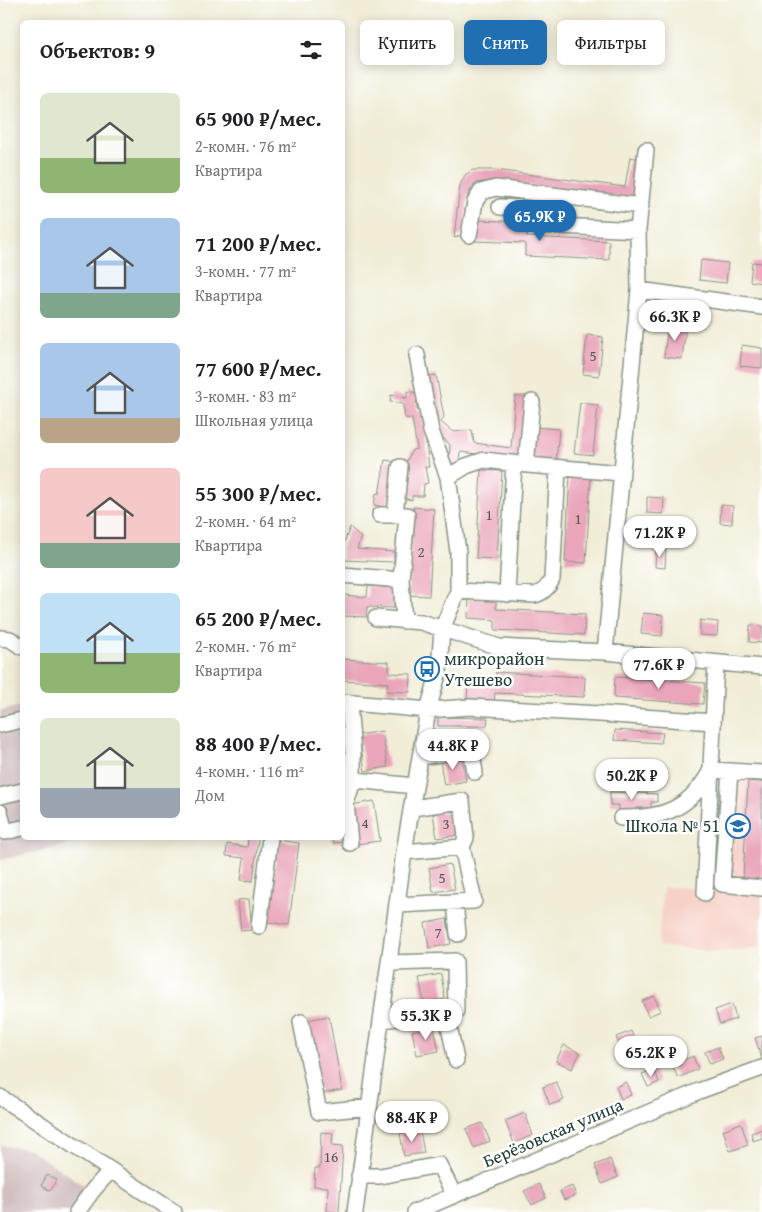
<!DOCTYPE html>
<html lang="ru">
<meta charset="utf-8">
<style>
:root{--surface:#fff;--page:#f2f2f2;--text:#202124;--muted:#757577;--accent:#1f6fb2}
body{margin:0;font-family:"Gentium Book Plus",serif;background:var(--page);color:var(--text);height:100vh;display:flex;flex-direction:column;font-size:19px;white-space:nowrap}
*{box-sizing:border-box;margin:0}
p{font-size:16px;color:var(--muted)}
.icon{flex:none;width:28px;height:28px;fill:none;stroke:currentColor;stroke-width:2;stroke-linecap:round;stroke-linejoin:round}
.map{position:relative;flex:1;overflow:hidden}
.side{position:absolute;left:20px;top:20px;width:325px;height:820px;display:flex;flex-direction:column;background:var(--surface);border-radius:8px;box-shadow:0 2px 12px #0003}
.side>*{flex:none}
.banner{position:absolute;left:360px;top:20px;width:326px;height:45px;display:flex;gap:10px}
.price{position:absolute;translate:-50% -42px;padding:0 11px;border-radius:18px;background:#fff;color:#222;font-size:16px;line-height:32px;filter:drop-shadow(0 1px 2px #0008)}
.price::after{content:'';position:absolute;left:50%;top:30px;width:15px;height:11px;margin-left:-8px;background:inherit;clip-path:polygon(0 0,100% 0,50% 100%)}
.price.active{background:var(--accent);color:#fff}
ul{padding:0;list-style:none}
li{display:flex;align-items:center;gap:15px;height:125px;padding:0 20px}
li span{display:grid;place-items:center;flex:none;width:140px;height:100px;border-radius:8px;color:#555}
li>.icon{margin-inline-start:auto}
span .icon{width:60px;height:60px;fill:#fffc;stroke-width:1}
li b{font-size:21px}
h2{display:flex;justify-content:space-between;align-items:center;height:60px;padding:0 20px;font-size:21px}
.pill{padding:0 18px;border-radius:8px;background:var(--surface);box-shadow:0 2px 12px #0003;font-size:18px;line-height:45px}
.pill.active{background:var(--accent);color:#fff}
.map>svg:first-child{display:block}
</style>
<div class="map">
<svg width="762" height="1212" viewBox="0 0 762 1212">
<rect width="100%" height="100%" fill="#fff"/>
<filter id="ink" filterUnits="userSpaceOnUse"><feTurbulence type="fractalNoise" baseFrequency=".02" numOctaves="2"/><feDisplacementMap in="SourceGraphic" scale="10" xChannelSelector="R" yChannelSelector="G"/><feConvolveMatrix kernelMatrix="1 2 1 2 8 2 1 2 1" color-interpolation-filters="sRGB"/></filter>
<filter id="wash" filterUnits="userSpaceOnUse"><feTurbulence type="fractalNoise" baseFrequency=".0096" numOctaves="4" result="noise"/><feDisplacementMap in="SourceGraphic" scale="20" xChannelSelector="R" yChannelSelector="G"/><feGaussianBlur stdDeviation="1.12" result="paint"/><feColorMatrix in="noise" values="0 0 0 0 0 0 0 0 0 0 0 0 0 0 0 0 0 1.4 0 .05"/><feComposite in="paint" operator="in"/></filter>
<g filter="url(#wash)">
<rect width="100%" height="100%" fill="#f1edd7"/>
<!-- built -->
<path fill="#f7d1c8" d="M717 763 762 765V944L757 948 718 952 658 946 663 887 710 889Z"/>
<!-- industrial -->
<path fill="#d2bfc0" d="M22 706V838H97L0 860V711Z
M0 1145 29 1149 97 1194 86 1212H0Z"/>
<g id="blocks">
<!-- building -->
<path fill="#eaa5ba" d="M630 157 641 159 633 199 490 181 475 183 468 194 464 234 454 238 460 185 465 175 473 170H495L625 187Z
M476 220 527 222V237L609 241V260L525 256V243L475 241Z
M701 260 728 263 726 283 699 280Z
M752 262 762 263V283L750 281Z
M694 309 707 311 706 318 693 317Z
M668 326 686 327 682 359 664 357Z
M587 335 603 337 599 376 583 374Z
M742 345 762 348V368L740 366Z
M436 375 444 417 441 422 453 432 472 430 474 443 511 448 515 396H528L523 459 460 452 458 467H449L450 445 434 428 424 377Z
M407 391 416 393 417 410 422 411 429 467H425L428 483 424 484 423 496H412V500L402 498 405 465 412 450 417 449 412 419 405 418 403 404 390 402 391 395 407 398Z
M580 403 598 405 593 455 574 453Z
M534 427 559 429 556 462 530 459Z
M385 460 396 462 393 469 388 508 374 505 376 493 379 494Z
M481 470 502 471 497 559 476 558Z
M570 474 591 475 586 563 565 562Z
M647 497 664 498 663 514 647 513Z
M721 505 733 506 732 524 720 523Z
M413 507 434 509 429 596 408 595Z
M350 527 361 537 357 549 394 552V562L342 560V548Z
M656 549 666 550 665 568 655 567Z
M368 586 395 588 394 608 367 607 366 617 342 616V595L367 597Z
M469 598 496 599V609L585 614 584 635 495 630V620L468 618Z
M643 613 663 615 662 636 641 634Z
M700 620 718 622 717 636 700 635Z
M750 625 762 626V643L749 642Z
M342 659 389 662V673L411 674 410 692 386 691 388 683 342 680Z
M496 672 585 677 584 697 495 693 494 703 467 701 468 681 495 683Z
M615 677 705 683 703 704 614 698Z
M438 717 488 718 487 726H438Z
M615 730 663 733 661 743 614 740Z
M382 731 388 767 365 771 359 735Z
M462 757 466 781 444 785 440 761Z
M748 781 762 782V881L743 879Z
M610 792 657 794V802H651V808H637V812L619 811V805H610Z
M374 801 380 841 356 844 351 805Z
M455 810 459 835 437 838 433 814Z
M248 838H258L253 881 241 880 244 858 226 856 227 844 247 847Z
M332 838H342L343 842 333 843Z
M278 840 299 843 289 925 268 922Z
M450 864 455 889 433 892 429 868Z
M249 899 252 930 241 931 238 900Z
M447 919 451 944 429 948 425 923Z
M441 974 445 999 424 1003 419 978Z
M654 996 661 1011 648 1016 642 1001Z
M732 1004 736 1019 720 1024 715 1010Z
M329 1016 342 1090 320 1094 307 1020Z
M434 1027 439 1051 417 1055 412 1031Z
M631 1031 637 1046 622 1052 616 1037Z
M762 1036V1059L755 1038Z
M564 1045 580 1053 572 1069 556 1061Z
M718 1047 723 1059 710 1064 705 1052Z
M693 1056 698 1069 678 1078 672 1065Z
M654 1069 659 1082 648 1087 642 1074Z
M556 1082 564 1100 550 1105 543 1087Z
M626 1082 631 1095 621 1099 616 1087Z
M525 1113 533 1135 514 1143 505 1121Z
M482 1123 490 1141 474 1148 466 1129Z
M741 1123 748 1145 730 1151 723 1130Z
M762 1129V1138L753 1141 751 1133Z
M420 1130 424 1153 404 1156 400 1133Z
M321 1132 333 1133 332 1145 343 1146 339 1212 327 1211 328 1187 314 1186 315 1168H320Z
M610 1159 618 1177 602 1184 595 1165Z
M47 1175 57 1180 50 1191 41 1186Z
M539 1184 546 1198 532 1205 524 1191Z
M572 1186 576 1195 564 1200 560 1191Z"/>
</g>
</g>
<g filter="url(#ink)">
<use href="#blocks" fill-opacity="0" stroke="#889586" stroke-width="1"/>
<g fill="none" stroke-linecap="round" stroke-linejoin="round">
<defs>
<path id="minor" d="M541 193 539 225 638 230
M500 207 540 209
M469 235 475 202 481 192 496 188 641 206
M639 290 762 307
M526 465 532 402
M448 477 466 466 484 460 528 465 621 473
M380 515H407L401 580 404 621
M395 515 400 467
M342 575 401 580
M458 591 534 595C543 593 548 588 552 579L558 468
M507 594 514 463
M376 618 421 622 499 647 605 652 762 667
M0 638 10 639 22 647
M605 652 639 290 638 230 646 150
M342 702 428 710 470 707 600 714 713 722
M349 703 353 754V781L346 803 350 843
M0 725 22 720
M420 757 471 749 475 772
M730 771 722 884 762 888
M345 779 415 786
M0 796 22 791
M412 808 462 801 466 838 462 847
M0 812 5 832 22 828
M621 818C663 819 691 808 711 770L762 773
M705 893 716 663
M455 902 458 934
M398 905 474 901 462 847 404 852
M259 926 270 838
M446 1012 456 1060
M381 1020 456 1011 455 961 390 963
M301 1022 319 1112 369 1107
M0 1097 174 1212
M359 1176H380L439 1165 450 1187
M77 1212 93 1190 110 1171
M355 1212 404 852 428 710 439 671 442 629 458 591V552L448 477 431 431 417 355
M415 1212 699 1091 762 1068"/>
</defs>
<!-- minor casing -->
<use href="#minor" stroke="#889586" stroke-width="18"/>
<!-- minor -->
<use href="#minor" stroke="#fff" stroke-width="15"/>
</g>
</g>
<!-- icons -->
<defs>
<symbol id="bus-ring" viewBox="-11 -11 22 22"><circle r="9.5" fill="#fff" stroke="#1f6fb2" stroke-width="1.5"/><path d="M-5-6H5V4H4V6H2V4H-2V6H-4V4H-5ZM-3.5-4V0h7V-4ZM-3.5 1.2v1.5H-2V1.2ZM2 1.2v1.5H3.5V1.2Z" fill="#1f6fb2"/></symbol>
<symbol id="school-ring" viewBox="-11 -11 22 22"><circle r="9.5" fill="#fff" stroke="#1f6fb2" stroke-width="1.5"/><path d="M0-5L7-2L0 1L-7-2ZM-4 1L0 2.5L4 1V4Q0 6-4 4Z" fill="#1f6fb2"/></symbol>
</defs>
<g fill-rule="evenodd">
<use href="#bus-ring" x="413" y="655" width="28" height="28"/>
<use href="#school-ring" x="724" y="812" width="28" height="28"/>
</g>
<g text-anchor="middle" stroke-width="5" stroke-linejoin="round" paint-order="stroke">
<!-- number labels -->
<g font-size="15" fill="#525756">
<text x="593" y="361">5</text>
<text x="489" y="520">1</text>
<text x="578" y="524">1</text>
<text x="421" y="557">2</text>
<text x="365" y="828">4</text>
<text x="446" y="829">3</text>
<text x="442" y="883">5</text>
<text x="438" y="938">7</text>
<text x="331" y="1162">16</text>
</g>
<!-- poi labels -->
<g font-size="18" fill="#1f3d34" stroke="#fff" text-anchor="start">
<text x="444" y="665">микрорайон<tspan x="444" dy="21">Утешево</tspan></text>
<text x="720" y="832" text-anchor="end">Школа № 51</text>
</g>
<!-- street labels -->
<g font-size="18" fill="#1f3d34" stroke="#fff">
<text transform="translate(553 1133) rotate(-23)" y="6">Берёзовская улица</text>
</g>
</g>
</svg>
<b class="price active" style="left:540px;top:242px">65.9K ₽</b>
<b class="price" style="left:675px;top:342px">66.3K ₽</b>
<b class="price" style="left:660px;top:558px">71.2K ₽</b>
<b class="price" style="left:659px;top:690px">77.6K ₽</b>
<b class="price" style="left:453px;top:771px">44.8K ₽</b>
<b class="price" style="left:632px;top:801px">50.2K ₽</b>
<b class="price" style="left:426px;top:1041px">55.3K ₽</b>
<b class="price" style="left:651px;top:1078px">65.2K ₽</b>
<b class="price" style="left:412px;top:1143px">88.4K ₽</b>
<div class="banner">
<a class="pill">Купить</a>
<a class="pill active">Снять</a>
<a class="pill">Фильтры</a>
</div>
<section class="side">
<h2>Объектов: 9<svg class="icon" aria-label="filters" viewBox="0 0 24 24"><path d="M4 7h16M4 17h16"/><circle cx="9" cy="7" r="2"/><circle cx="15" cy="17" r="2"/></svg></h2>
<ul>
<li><span style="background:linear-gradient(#dfe7d0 65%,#8fb573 0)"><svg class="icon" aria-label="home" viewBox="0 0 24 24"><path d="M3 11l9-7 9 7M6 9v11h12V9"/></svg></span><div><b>65 900 ₽/мес.</b><p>2-комн. · 76 m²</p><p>Квартира</p></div></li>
<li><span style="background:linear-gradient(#a9c7e8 75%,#7fa58c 0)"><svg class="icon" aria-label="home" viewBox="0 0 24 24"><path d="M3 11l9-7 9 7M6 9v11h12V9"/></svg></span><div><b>71 200 ₽/мес.</b><p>3-комн. · 77 m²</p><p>Квартира</p></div></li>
<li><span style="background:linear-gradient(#a9c7e8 75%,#b9a48a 0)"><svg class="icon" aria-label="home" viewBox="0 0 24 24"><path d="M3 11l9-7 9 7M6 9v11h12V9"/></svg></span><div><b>77 600 ₽/мес.</b><p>3-комн. · 83 m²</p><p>Школьная улица</p></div></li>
<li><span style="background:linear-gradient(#f6c9c9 75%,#7fa58c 0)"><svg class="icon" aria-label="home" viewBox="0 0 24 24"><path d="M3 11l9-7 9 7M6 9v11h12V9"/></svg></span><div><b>55 300 ₽/мес.</b><p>2-комн. · 64 m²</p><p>Квартира</p></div></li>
<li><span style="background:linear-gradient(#bfe0f5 60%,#8fb573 0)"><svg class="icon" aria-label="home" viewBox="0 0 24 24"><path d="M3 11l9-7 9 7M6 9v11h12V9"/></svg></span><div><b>65 200 ₽/мес.</b><p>2-комн. · 76 m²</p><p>Квартира</p></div></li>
<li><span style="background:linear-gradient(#dfe7d0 70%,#9aa5b1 0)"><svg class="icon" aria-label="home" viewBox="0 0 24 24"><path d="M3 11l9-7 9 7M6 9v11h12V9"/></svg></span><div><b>88 400 ₽/мес.</b><p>4-комн. · 116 m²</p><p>Дом</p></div></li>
</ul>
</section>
</div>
